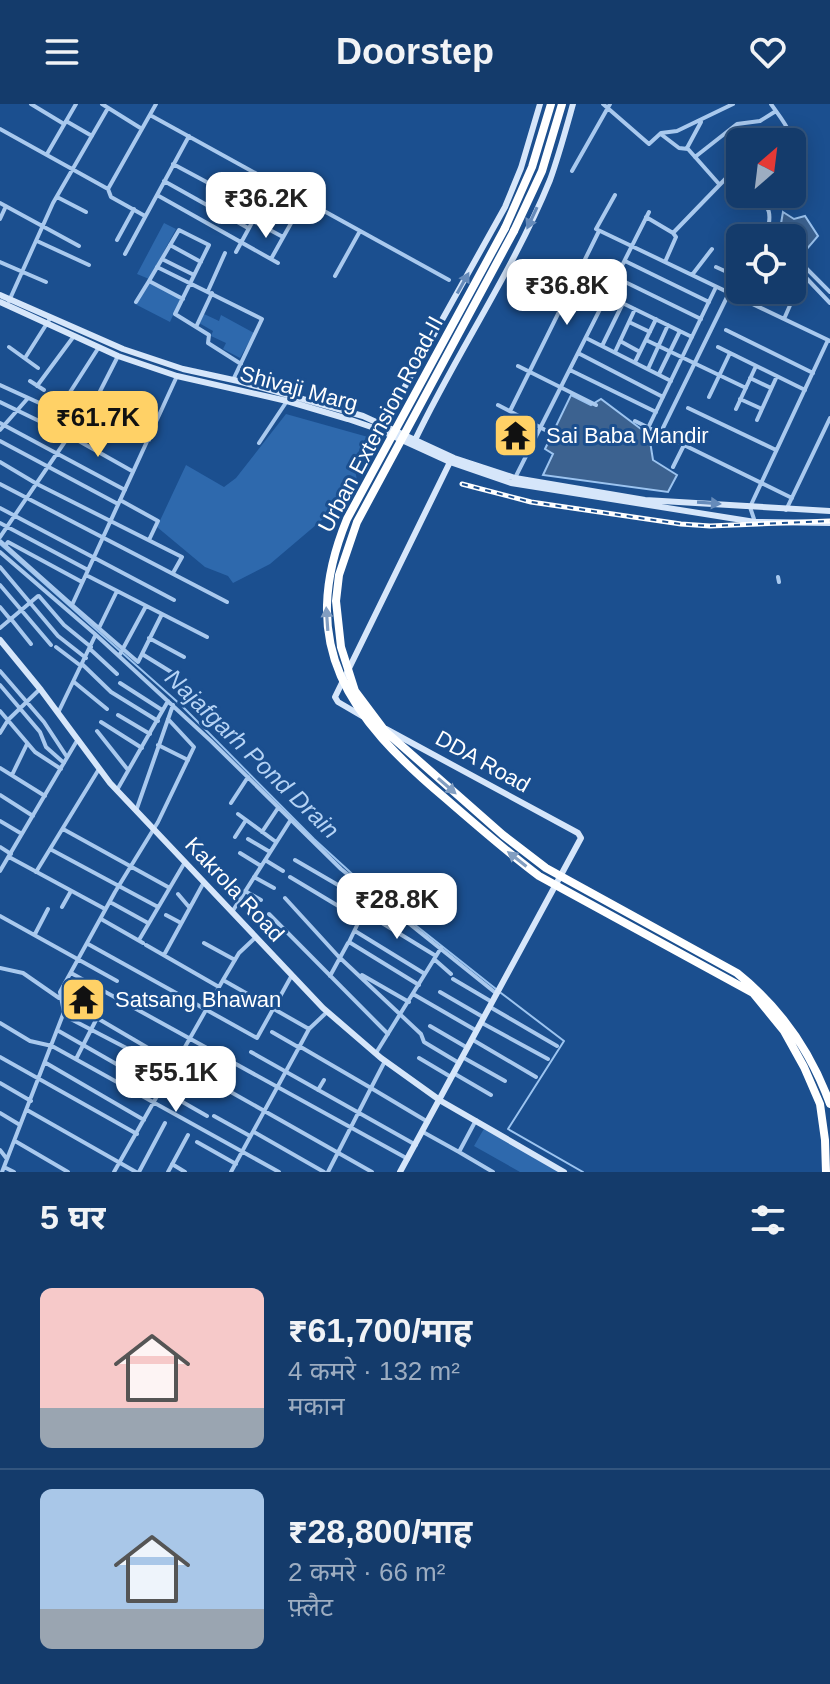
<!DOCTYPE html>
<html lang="hi">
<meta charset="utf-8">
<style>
:root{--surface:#143b6b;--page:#1d4271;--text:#f1f3f6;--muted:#9dadc1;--line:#33557e;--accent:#ffd166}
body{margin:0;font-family:Arial,"Noto Sans Devanagari",sans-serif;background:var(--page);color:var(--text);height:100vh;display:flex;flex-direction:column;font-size:30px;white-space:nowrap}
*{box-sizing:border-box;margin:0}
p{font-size:26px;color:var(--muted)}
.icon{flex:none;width:44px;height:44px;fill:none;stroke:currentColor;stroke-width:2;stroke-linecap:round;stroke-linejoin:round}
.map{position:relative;height:1068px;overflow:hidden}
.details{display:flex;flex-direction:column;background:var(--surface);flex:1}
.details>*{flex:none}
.needle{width:52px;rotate:28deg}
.fabs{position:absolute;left:726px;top:24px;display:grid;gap:16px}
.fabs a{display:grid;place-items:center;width:80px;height:80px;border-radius:12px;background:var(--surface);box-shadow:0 4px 20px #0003,0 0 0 2px var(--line);font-size:40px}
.price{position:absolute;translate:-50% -68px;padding:0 18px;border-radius:16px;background:#fff;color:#222;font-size:26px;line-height:52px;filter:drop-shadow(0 2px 4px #0008)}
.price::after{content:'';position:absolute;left:50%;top:48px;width:24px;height:18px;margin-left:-12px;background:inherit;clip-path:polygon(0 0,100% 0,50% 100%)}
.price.active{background:var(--accent);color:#111}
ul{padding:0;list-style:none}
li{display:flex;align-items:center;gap:24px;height:200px;padding:0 40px}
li+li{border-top:2px solid var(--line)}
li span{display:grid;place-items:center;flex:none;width:224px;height:160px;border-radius:12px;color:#555}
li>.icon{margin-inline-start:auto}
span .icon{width:96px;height:96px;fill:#fffc;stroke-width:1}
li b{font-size:34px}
h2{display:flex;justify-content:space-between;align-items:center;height:96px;padding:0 40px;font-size:34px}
header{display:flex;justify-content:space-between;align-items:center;height:104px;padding:0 40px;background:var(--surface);font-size:36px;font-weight:600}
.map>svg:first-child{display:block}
</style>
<header><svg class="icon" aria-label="menu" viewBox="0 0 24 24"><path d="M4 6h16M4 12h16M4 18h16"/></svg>Doorstep<svg class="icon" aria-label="heart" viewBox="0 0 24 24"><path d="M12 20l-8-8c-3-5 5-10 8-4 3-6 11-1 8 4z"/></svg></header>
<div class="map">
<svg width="830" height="1068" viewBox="0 0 830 1068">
<rect width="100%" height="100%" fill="#1b4f8f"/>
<!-- green -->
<path fill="#2e69ad" d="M164 119 176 125 149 175 137 170Z
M148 176 181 194 170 218 135 200Z
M204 210 219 217 221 211 254 229 240 254 223 245 226 239 211 232 213 227 199 219Z
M286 310 368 333 353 356 358 381 336 404 270 460 233 479 228 472 205 463 157 423 186 361 224 383 236 374Z
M485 1023 560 1068H520L474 1042Z"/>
<!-- water -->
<path fill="#3c6290" stroke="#9cc4f0" stroke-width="2" d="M783 108 794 115 805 112 818 132 800 153 792 147V134L779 131Z
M571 291 591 301 601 295 649 331 653 356 677 371 668 388 543 371 553 350 545 345Z"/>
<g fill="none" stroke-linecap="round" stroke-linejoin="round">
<!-- stream -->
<path stroke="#9cc4f0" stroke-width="2" d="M0 440 182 602 314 735 361 778 496 885
M501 889 564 937 508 1025 583 1068"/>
<!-- street -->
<path stroke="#a9c9ee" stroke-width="4" d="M31 0 64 20
M102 0 142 25
M603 0 649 40 661 29 677 27 733 0
M771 0C785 20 795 29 792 54
M150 11 449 176
M66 17 92 32
M0 25 108 85 111 93 145 112
M662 31 679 44 688 45 719 80
M687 44 701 18
M47 50 76 0
M695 53 737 20 760 17 776 7
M173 60 259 106
M572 67 610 0
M164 77 248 124
M108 85 156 0
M757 90C770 104 772 110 767 128L769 134
M157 91 278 159
M615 91 596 125 830 237
M57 93 86 108
M0 99 79 142
M646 113 673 129 676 133 665 158
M0 115 6 102
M253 117 283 133
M673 129 734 66 740 69
M117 136 134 105
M37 137 89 161
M170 141 201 158
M236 148 273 80
M125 150 189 32
M792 153 800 158 830 188
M162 155 194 171
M271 155 304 96
M625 157 709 198
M0 158 46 178
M792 159 830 199
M157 163 262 215 233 276
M716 163 740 174
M692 171 712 145
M335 172 360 127
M617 174 701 215
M208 187 225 149
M608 192 692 233
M183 195 149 177 179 126 209 141 208 143 175 210 209 231 208 239 241 260
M9 197 53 99 108 4
M136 198 149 177
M752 200 758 186
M784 215 791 199
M629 218 650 228
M196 223 212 189
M726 226 813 269
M586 234 671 277
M646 236 746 284
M620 237 640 248
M602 242 623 199
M9 243 38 264
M718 243 805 286
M615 248 635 205
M578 249 663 293
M25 254 51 213
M635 258 656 215
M518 262 596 301
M648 265 668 221
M570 266 656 308
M659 270 680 227
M750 274 771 284
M30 277 44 286
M0 281 79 317
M37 282 74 232
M709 293 730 249
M740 295 762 305
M65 296 99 243
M0 298 70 332 132 367
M498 301 549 328
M688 304 776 346
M91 305 149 336
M736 305 756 262
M510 307 599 127
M757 316 777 272
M635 317 792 394
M0 319 125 386
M648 324 716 183
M0 326 28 294
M660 330 729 189
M0 337 118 400
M259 339 287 297
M0 358 37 380 182 453 173 469
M673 363 684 341
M515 374 649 108
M0 380 227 498
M120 396 158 417 149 436
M0 404 174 496
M786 406 830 314
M755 418 750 403 828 236
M0 419 88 466
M0 433 79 317 90 307 118 252
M0 437 72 501 177 272
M5 442 8 438 82 478
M0 448 95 530 211 637 341 765 497 890
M0 463 58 532 86 554
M86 471 207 533
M778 473 779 478
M0 481 51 541
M39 492 64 521 91 543
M72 501 138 558 162 510
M0 503 10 515
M11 515 31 540
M0 524 38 492
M99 524 117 487
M149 534 184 553
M56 543 81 562
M90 545 117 570
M142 550 176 571
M119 552 146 502
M82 560 111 588 158 617
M0 567 44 618 67 653
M74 578 107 605
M120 579 162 606
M0 581 40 628 46 643 64 659
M0 607 35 648 61 665
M58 609 95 532
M118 611 150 630
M101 618 142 644
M97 627 128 666
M0 629 8 616 40 585
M158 641 188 656
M0 664 45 692
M12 671 27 640
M117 686 168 597
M0 691 33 712
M231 699 248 673
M136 707 173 601
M238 710 276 738
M0 717 22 730
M63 725 168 783
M262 728 278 704
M235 733 246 716
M248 735 270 748
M0 743 11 750
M50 745 158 803
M240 749 261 762
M9 753 105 805
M265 756 283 767
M295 756 369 799
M0 767 78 635
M36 768 99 665
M254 773 274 784
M290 773 360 815 349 838 419 881
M245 787 261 796
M178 790 189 803
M285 794 338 852 421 930 424 938 459 959
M110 798 148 819
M62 803 71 787
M232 808 290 717
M364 808 436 852
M269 810 388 930
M166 811 181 819
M0 812 117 877
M101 815 143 839
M355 827 425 870
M35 830 48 805
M139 836 185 758
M204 839 235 856
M88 840 257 934 292 871
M146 841 219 883
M164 851 204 778
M434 855 451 870
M0 864 23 869 59 894
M71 869 408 1055
M362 871 409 898
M330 872 348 839
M453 875 492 898
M223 876 309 925 327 908
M66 877 96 893
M440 888 483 913
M413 890 477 927
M490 903 557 942
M63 911 134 948
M0 919 30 937 52 942 279 1068
M482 919 548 955
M430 922 466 943
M57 926 207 1012
M272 928 298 943
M473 936 536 973
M299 942 371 984 328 1068
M251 948 416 1041
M376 949 441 844
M0 953 137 1030
M419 954 451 973
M464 954 505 977
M76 955 97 914 223 988
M385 957 371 984 428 1018
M46 959 144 1016
M455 970 491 991
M0 979 31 997
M318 986 324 976
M229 987 372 1068
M27 1006 136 1068
M0 1009 20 1021
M214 1012 250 1032
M476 1016 459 1048 493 1068
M254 1028 324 1068
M423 1028 459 1048
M15 1037 68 1068
M197 1038 236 1060
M0 1046 7 1055
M172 1060 185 1068
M4 1063 14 1068
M2 1068 64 908 60 888 115 788 158 718 194 643 168 615
M114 1068 223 876 239 849 256 833
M139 1068 165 1019
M168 1068 188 1031
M231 1068 309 925"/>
<!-- secondary -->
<path stroke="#d6e6fa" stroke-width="6" d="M0 191 123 245 183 265 238 277 363 312 454 354 515 374 645 396 830 407
M0 198 118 252 177 272 287 297 348 315 380 326 450 358 511 379 755 418 830 419
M384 320 505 103 521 64 540 0
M415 336C457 248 513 167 550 76 559 51 566 25 573 0
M0 536 41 586 110 679 323 904 381 954 441 997 564 1068
M362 612 338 598 335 593 450 358
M386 625 578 729 581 734 400 1068"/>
<!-- highway -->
<path stroke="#fff" stroke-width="8" d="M505 124 532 63 551 0
M514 127 542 67 562 0"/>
<defs>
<path id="rail" d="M462 380 531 398 681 420 710 422 830 417"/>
</defs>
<!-- rail casing -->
<use href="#rail" stroke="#fff" stroke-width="5"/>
<!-- rail -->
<use href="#rail" stroke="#1b4f8f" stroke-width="2" stroke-dasharray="6" stroke-linecap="butt"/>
<!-- highway-bridge -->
<path stroke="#fff" stroke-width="8" d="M505 124 347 415C295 542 350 614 445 694 476 721 507 748 539 772L753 889 784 927 804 963 820 1000 825 1036 826 1068
M514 127 357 418 339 471 336 497 341 543 355 587 385 627 503 731 546 764 737 869C781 904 811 948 830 1000"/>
</g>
<!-- one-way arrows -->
<defs><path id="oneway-solid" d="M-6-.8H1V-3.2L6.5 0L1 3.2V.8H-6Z" transform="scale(2)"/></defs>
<g fill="#668bba">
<use href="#oneway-solid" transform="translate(532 114) rotate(115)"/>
<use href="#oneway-solid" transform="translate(463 179) rotate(-61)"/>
<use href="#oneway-solid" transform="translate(709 399) rotate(4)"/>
</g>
<g fill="#829ec1">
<use href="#oneway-solid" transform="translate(327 515) rotate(-94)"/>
<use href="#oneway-solid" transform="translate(447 682) rotate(41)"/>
<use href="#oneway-solid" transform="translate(517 755) rotate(-142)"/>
</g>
<!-- icons -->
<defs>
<symbol id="temple-square" viewBox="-11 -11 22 22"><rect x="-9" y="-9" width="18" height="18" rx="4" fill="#ffd166" stroke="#1b4f8f"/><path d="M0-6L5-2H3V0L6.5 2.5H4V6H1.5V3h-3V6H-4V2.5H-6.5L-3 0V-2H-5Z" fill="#111"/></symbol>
</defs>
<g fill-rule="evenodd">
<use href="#temple-square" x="490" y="306" width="51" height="51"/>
<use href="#temple-square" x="58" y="870" width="51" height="51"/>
</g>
<g text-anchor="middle" stroke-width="6" stroke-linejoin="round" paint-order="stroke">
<!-- street labels -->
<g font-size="22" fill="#fff" stroke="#1b4f8f">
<text transform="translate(299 284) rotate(15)" y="8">Shivaji Marg</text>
<text transform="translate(380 320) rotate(-62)" y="8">Urban Extension Road-II</text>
<text transform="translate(483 657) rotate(29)" y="8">DDA Road</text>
<text transform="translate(235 785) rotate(47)" y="8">Kakrola Road</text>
</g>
<!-- poi labels -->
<g font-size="22" fill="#fff" stroke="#1b4f8f" text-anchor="start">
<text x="546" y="339">Sai Baba Mandir</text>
<text x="115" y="903">Satsang Bhawan</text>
</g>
<!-- water labels -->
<g font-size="24" font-style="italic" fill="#b5d3f5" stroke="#1b4f8f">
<text transform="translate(252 650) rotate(44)" y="8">Najafgarh Pond Drain</text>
</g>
</g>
</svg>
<div class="fabs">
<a><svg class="needle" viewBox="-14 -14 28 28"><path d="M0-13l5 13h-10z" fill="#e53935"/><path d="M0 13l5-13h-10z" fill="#9dadc1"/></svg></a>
<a><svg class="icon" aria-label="locate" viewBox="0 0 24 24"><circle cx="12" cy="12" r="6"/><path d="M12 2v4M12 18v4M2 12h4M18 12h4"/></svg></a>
</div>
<b class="price" style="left:266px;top:136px">₹36.2K</b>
<b class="price" style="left:567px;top:223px">₹36.8K</b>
<b class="price active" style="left:98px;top:355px">₹61.7K</b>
<b class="price" style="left:397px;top:837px">₹28.8K</b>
<b class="price" style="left:176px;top:1010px">₹55.1K</b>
</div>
<section class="details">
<h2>5 घर<svg class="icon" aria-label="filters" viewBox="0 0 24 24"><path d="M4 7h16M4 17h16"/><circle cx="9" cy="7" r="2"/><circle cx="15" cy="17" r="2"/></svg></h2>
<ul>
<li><span style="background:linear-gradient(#f6c9c9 75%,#9aa5b1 0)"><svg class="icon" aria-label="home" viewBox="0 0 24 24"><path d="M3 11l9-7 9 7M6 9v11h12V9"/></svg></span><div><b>₹61,700/माह</b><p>4 कमरे · 132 m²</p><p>मकान</p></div></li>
<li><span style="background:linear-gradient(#a9c7e8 75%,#9aa5b1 0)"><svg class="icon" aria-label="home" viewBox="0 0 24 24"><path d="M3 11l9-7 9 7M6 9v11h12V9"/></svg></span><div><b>₹28,800/माह</b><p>2 कमरे · 66 m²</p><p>फ़्लैट</p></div></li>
</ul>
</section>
